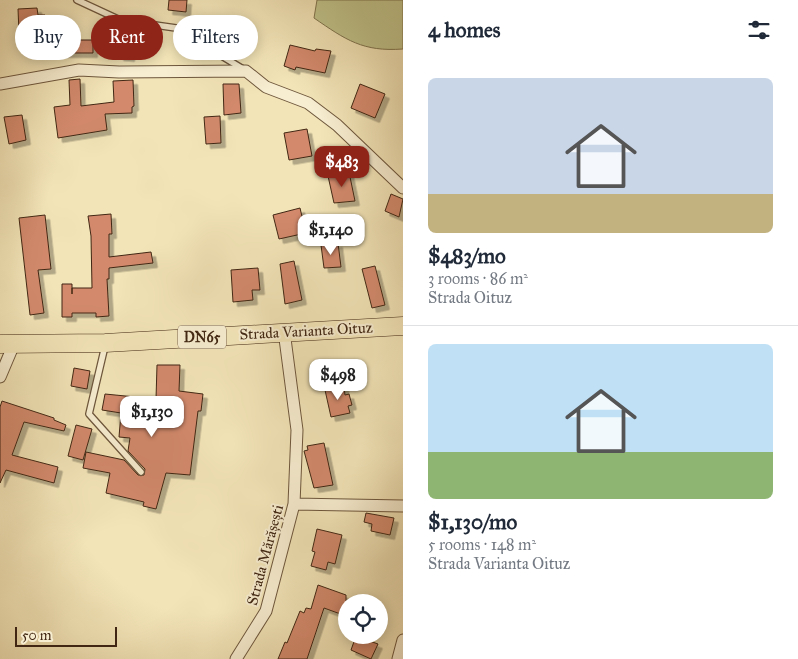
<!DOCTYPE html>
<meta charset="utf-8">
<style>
:root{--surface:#fff;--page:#f2f2f3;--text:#1f2937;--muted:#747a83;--line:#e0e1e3;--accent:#8f2418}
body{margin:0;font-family:"IM FELL Great Primer",serif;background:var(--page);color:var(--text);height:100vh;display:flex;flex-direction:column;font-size:19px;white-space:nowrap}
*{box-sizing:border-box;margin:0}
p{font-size:16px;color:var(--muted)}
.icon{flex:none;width:28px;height:28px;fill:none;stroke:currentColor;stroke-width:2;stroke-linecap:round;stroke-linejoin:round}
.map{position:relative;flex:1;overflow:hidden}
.panel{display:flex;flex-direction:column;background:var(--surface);width:395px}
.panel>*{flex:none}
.guide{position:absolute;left:15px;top:15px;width:312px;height:45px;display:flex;gap:10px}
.buttons{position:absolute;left:338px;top:594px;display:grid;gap:10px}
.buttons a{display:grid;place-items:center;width:50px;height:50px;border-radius:50%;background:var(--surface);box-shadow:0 2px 12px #0003;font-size:25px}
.scale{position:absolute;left:15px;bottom:12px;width:102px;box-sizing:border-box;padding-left:5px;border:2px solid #412713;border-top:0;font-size:14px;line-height:18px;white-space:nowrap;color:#412713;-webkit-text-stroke:4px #f7edd0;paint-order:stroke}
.price{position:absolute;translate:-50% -42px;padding:0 11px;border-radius:10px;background:#fff;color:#222;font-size:16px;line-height:32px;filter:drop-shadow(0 1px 2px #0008)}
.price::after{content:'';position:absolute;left:50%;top:30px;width:15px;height:11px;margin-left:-8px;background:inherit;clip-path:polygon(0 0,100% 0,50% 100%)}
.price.on{background:var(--accent);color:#fff}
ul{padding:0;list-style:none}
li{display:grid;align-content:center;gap:10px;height:265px;padding:0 25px}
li+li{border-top:1px solid var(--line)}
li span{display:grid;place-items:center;height:155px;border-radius:8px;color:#555}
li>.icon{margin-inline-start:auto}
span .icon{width:90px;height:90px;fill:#fffc;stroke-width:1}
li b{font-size:21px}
h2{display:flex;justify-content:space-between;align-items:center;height:60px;padding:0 25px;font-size:21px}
.tag{padding:0 18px;border-radius:22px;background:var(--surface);box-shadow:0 2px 12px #0003;font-size:18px;line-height:45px}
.tag.on{background:var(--accent);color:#fff}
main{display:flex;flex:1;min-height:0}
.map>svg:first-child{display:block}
</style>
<main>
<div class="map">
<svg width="403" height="659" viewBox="0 0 403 659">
<defs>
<filter id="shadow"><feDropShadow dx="4.5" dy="4.5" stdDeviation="0" flood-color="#0004"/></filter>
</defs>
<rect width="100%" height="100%" fill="#f2e4b7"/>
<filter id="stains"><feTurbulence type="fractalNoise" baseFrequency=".004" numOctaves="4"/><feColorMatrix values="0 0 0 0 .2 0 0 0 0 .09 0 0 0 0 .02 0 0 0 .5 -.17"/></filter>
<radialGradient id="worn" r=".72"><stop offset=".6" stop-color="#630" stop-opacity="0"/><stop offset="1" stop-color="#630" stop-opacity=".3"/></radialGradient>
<!-- green -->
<path fill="#c0c28a" stroke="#80744e" d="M317 0H403V49C363 52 346 40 314 18Z"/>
<!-- building -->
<path fill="#d2896c" stroke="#412713" filter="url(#shadow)" d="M169 0H187L186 12 168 10Z
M37 8 38 15H45L46 32 19 33 18 9Z
M60 40H93V53H60Z
M120 43 131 44 130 57 119 56Z
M290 45 315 51 316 49 331 51 325 73 296 67 295 70 284 66Z
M80 79 81 106 114 102 113 81 133 80 134 106 132 107V113L105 114 107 130 58 138 54 107 70 105 69 80Z
M223 84H239L241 113 224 115Z
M360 84 385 94 375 118 351 108Z
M22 115 26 140 9 144 4 117Z
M220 116 221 143 206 144 204 117Z
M307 129 312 156 289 160 284 133Z
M349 172 355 201 334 203 328 176Z
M391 194 403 199 399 217 385 211Z
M300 208 306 233 279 239 273 215Z
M111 214 112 234H109V257L151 252 153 263 109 268V279H107L109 316 96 317V313H72V317H62V284H72V294V288H92L91 236 88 216Z
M45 215 51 269 38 270 44 313 30 315 19 218Z
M338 243 341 267 324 268 321 245Z
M294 261 302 300 285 304 280 264Z
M375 266 385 305 372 308 362 269Z
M258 268 260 290H252L253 300 233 302 231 270Z
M157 365H180L179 391 203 394 201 411H198L190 475 166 473 156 509 143 506 144 502 106 493 110 473 83 468 86 452 124 460 138 475H144L145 469 128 451 130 438 119 437 121 413 102 410 105 394 156 399Z
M74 368 90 371 87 389 71 386Z
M344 386 345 395 349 394 352 405 348 406 350 413 331 417 325 390Z
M2 401 54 418V420L66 425 64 431 24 422 12 455 58 467 54 483 6 470 0 483V407Z
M76 425 92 429 83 460 68 456Z
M324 443 333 485 314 488 304 451 308 450 307 446Z
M366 513 394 518 390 535 371 531 372 524 364 522Z
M317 529 342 535 335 564 328 562 326 570 311 566 315 552 312 551Z
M318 585 346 595V616L324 608 307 659H278L285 642 287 643 300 611 304 613 306 608 311 609Z
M356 636 378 644 371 659 351 650Z"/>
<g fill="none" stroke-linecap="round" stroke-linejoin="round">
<defs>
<path id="lane" d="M77 0 120 20 176 28 243 69
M105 346 89 414 141 472"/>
<path id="street" d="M0 84 79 70 119 72 246 71 266 87 308 103 337 125 403 188
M0 377 14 344
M294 504 403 506
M236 659 266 611 294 504 297 430 284 331
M398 659 403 640"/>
<path id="primary" d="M0 344 105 343 403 326"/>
</defs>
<!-- lane casing -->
<use href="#lane" stroke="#6d563c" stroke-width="8"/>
<!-- street casing -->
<use href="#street" stroke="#6d563c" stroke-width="13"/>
<!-- primary casing -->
<use href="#primary" stroke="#412713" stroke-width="19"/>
<!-- lane -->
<use href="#lane" stroke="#f7edd0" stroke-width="5.5"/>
<!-- street -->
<use href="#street" stroke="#f7edd0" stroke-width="11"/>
<!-- primary -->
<use href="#primary" stroke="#f2e4b7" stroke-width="18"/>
</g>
<g text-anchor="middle" stroke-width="4" stroke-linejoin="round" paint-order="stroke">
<!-- shield labels -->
<rect fill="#f7edd0" stroke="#78624c" stroke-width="1" x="178" y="325.5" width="48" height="23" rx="4"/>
<g font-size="14" font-weight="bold" fill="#412713">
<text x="202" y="342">DN65</text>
</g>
<!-- street labels -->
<g font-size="15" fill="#412713" stroke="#f7edd0">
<text transform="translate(306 331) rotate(-3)" y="5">Strada Varianta Oituz</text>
<text transform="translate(265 555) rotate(-75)" y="5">Strada Mărășești</text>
</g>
</g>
<rect width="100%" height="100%" filter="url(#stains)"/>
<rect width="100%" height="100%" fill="url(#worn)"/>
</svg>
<div class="buttons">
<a><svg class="icon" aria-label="locate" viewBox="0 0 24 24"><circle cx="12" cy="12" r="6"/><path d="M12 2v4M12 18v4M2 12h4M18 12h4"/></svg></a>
</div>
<div class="scale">50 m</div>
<b class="price on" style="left:342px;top:188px">$483</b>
<b class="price" style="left:331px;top:256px">$1,140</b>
<b class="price" style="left:338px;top:401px">$498</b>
<b class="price" style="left:152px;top:438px">$1,130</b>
<div class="guide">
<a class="tag">Buy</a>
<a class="tag on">Rent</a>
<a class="tag">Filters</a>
</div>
</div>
<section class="panel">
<h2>4 homes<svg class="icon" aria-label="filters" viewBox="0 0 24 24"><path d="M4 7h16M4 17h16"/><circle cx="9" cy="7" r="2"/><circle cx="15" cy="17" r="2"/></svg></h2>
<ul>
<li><span style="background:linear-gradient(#c9d6e8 75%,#c2b280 0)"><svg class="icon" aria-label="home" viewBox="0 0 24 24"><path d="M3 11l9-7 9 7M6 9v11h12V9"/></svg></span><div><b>$483/mo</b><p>3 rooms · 86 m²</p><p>Strada Oituz</p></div></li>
<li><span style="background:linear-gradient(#bfe0f5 70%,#8fb573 0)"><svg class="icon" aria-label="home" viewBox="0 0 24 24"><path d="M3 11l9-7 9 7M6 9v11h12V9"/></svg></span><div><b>$1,130/mo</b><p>5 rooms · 148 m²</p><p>Strada Varianta Oituz</p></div></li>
</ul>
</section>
</main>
